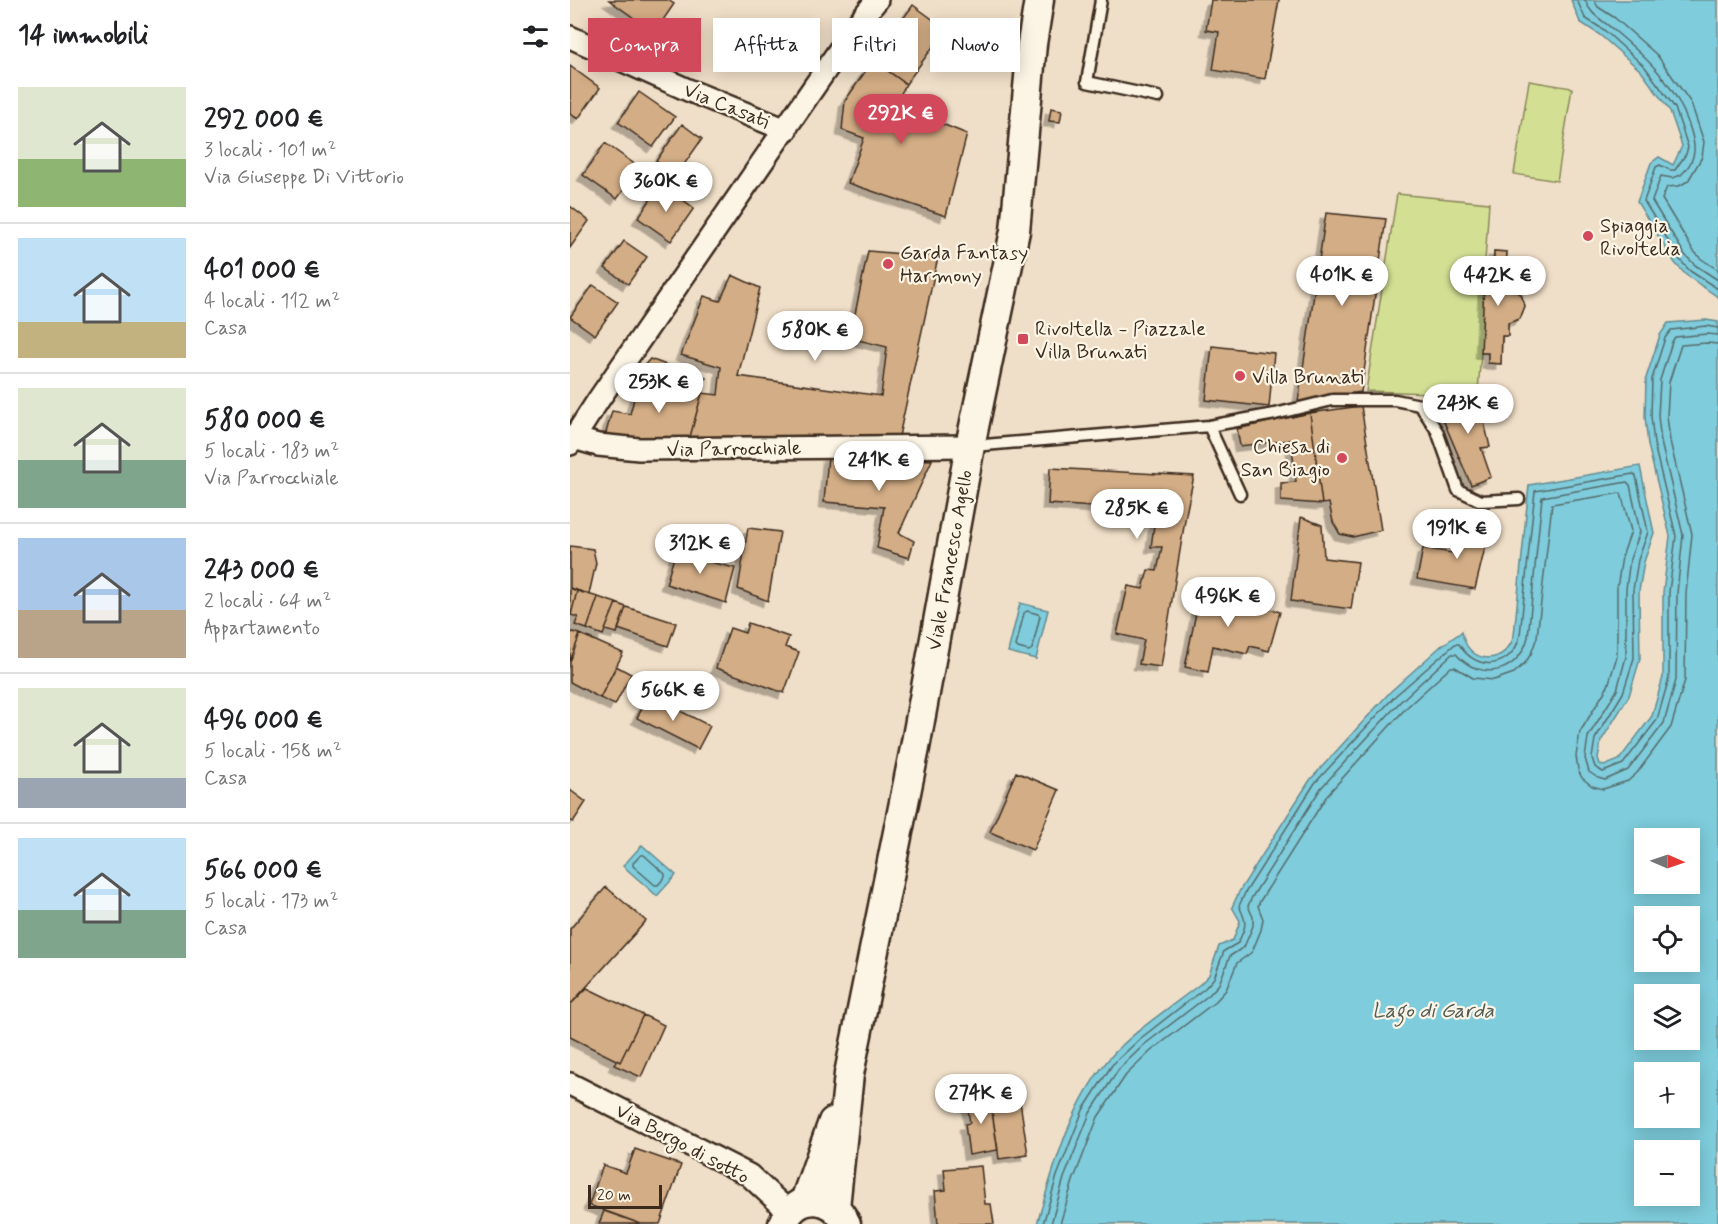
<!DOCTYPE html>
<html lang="it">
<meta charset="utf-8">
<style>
:root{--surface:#fff;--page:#f2f2f2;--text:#202124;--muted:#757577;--line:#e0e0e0;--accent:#d1495b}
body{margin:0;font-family:Mynerve,sans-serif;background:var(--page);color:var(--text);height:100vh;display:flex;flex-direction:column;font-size:22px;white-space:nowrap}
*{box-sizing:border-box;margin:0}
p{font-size:20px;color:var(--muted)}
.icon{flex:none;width:33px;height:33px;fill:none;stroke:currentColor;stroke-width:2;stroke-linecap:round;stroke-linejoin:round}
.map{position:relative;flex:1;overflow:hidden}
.drawer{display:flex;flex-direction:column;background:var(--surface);width:570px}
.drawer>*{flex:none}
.hud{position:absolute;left:18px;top:18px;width:570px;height:54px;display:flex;gap:12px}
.needle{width:39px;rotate:92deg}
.controls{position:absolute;left:1064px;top:828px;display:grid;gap:12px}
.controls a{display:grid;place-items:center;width:66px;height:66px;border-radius:0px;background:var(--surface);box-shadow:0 3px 15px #0003;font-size:30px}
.scale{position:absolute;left:18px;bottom:15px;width:74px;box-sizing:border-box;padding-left:6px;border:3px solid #3b2a1e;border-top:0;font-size:16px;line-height:21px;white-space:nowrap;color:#3b2a1e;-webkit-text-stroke:4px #fcf5e5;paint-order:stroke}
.price{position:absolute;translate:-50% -51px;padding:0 14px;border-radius:21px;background:#fff;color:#222;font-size:20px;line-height:39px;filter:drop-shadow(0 2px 3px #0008)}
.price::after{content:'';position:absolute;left:50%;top:36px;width:18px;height:14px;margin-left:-9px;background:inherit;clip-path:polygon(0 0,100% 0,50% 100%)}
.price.selected{background:var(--accent);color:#fff}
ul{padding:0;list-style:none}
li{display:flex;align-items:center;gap:18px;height:150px;padding:0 18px}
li+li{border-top:2px solid var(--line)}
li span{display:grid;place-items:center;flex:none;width:168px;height:120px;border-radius:0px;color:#555}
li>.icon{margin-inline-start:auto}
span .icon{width:72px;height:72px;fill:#fffc;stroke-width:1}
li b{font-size:26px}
h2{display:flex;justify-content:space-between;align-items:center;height:72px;padding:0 18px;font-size:26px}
.pill{padding:0 21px;border-radius:0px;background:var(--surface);box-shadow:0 3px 15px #0003;font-size:21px;line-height:54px}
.pill.selected{background:var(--accent);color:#fff}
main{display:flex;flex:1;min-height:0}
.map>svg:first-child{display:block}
</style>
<main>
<section class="drawer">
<h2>14 immobili<svg class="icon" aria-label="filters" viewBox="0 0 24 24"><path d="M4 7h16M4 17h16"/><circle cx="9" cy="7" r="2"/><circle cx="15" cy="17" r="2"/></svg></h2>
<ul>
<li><span style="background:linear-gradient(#dfe7d0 60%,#8fb573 0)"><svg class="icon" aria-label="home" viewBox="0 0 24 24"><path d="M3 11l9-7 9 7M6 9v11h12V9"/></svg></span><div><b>292 000 €</b><p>3 locali · 101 m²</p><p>Via Giuseppe Di Vittorio</p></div></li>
<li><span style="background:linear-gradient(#bfe0f5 70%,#c2b280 0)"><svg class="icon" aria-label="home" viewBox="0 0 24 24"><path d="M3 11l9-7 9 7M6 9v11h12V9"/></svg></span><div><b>401 000 €</b><p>4 locali · 112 m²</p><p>Casa</p></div></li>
<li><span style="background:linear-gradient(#dfe7d0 60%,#7fa58c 0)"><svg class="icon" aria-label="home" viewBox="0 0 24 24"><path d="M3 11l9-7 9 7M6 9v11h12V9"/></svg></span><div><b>580 000 €</b><p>5 locali · 183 m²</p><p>Via Parrocchiale</p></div></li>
<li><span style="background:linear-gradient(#a9c7e8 60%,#b9a48a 0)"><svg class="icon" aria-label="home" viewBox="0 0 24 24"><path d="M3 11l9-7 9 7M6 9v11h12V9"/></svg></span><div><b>243 000 €</b><p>2 locali · 64 m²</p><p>Appartamento</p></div></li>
<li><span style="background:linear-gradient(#dfe7d0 75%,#9aa5b1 0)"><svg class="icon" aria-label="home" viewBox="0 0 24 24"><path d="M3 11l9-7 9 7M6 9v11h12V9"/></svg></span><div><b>496 000 €</b><p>5 locali · 158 m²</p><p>Casa</p></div></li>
<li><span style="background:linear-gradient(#bfe0f5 60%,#7fa58c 0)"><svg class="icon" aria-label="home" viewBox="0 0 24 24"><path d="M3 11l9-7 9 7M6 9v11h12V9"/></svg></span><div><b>566 000 €</b><p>5 locali · 173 m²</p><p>Casa</p></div></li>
</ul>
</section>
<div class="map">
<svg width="1148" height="1224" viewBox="0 0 1148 1224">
<defs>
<filter id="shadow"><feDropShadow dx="-5.5" dy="5.5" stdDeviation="0" flood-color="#0004"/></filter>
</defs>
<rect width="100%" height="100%" fill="#f0dfc8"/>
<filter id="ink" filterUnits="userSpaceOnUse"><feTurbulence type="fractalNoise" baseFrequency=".0167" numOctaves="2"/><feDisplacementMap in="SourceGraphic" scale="12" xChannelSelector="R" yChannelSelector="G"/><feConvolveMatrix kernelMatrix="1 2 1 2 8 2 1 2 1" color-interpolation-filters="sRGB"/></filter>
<g filter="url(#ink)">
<!-- green -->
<path fill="#d3e094" stroke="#878559" stroke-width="1.5" d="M959 81 1002 88 987 181 944 174Z
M827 194 919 203 915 261 923 262 924 251 937 252 935 279 940 280V289L951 294 955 306 950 319 938 323V336H932L931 364 918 363V353H911L908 391 862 393 796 391Z"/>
<!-- water -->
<path fill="#7eccdc" stroke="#638b90" stroke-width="1.5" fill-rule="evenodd" d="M1001 0H1148V297L1116 275 1105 263 1067 202 1081 163 1089 157 1103 165 1112 146 1100 111 1071 71 1030 35 1010 22Z
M1136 320 1148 322V1224H467C483 1169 500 1105 538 1060 563 1031 600 1008 630 984L639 975 649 946 663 940 670 921 662 907 670 890 740 780 820 692 871 646 890 633 892 631C896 665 936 667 944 635L959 485 1070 466 1084 533 1074 562 1069 591 1070 659 1059 696 1031 741 1028 758 1030 764 1034 766 1049 760 1082 716 1093 677V592L1100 536 1078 445 1075 417 1076 378 1090 335 1098 323ZM1074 838H1119V884H1074ZM1074 916H1119V962H1074ZM1119 994V1040H1074V994ZM1074 1072H1119V1118H1074ZM1074 1150H1119V1196H1074Z
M450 603 478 610 466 659 438 652Z
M72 845 106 875 87 896 53 866Z"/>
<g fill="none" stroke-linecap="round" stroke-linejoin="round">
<!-- shore -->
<path stroke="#566b6a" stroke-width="1.5" d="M1007 0 1015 18 1034 30 1075 67 1105 108 1118 147 1116 154 1105 170H1100L1090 165 1086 167 1074 201 1110 260 1120 271 1148 289
M1015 0C1021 17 1034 20 1046 32 1078 59 1105 84 1119 125 1126 145 1128 159 1111 175L1102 178 1091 176 1082 201 1115 255 1125 265 1148 280
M1024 0 1028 7 1045 18 1087 55 1121 103 1134 142 1132 157 1118 181 1109 186 1097 187 1092 199 1123 250 1130 258 1148 270
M457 611 468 614 470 616 462 649 459 651 448 648 446 646 454 613Z
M71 855H74L95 874V877L88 885H85L63 866V863Z
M473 1224 487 1176 513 1110 542 1065 571 1038 635 988 644 978 654 951 668 943C676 926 678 924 669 906L675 893 745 783 825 696 885 644H889C906 673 943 669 950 635L965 491 1063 474 1066 476 1078 532 1068 560 1063 590 1064 658 1053 693 1025 739 1022 758 1025 767 1033 772 1053 764 1087 720 1099 678V592L1106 536 1084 444 1081 416 1082 379 1095 338 1101 330 1136 326 1148 328
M481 1224 494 1178 520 1113 549 1069 575 1044 639 995 649 984 660 956 674 947 683 926V917L678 906 682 897 751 788 830 702 882 654H886C910 682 949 674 958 637L972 497 1057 482 1060 485 1070 532 1060 559 1056 589V657L1047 690 1018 737 1015 758 1019 772 1028 778 1035 780 1058 770 1094 723 1106 680 1107 593 1113 535 1091 442 1088 416 1090 380 1102 342 1105 337 1137 334 1148 335
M490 1224 503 1181 528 1117 556 1075 581 1051 645 1002 656 990 667 963 682 952 691 930 693 919 688 906 690 901 758 794 836 708 881 667H885L903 678 924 680 944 673 955 663 961 654 967 637 982 504 1051 493 1061 531 1052 557 1047 588V656L1038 686 1010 732 1006 756 1008 770 1012 778 1022 786 1033 789 1058 781 1067 773 1101 727 1115 680 1116 593 1122 534 1100 441 1097 416 1099 382 1111 345 1137 343 1148 344"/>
</g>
<!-- building -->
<path fill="#d3ad85" stroke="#3b2a1e" stroke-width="1.5" filter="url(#shadow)" d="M39 0H98L104 4 93 20 100 25 85 46 73 37 79 29Z
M641 0H709L695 79 643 70 649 32 636 30Z
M343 5 376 29 336 84 303 60Z
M303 60 336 84 325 105 397 134 376 216 278 183 294 138 272 130 275 101Z
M0 66 30 88 8 119 0 114Z
M69 92 105 117 83 147 48 122Z
M481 108 492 110 490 122 479 121Z
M112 124 132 139 106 176 86 161Z
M35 143 70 168 47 199 13 175Z
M91 184 124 208 101 241 68 218Z
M0 206 19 221 0 248Z
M756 213 816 219 791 392 728 402Z
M54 241 77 257 58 284 35 268Z
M298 251 368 257 328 441 120 437 132 393 148 395 151 367 111 355 134 296 150 301 162 275 190 288 168 376 311 396 317 347 280 338Z
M924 251 937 252 935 280H940V289L951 294 955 306 950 319 938 323V336H932L931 364 918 363V353H911L915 262H924Z
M23 285 48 302 25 335 0 317Z
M642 346 704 353 699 407 636 400Z
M80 359 113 371 108 395 68 384 71 369Z
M113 371 136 378 120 437 116 441 34 440 42 411 60 414 68 384 108 395Z
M908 396 920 447 911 448 921 477 901 485 866 403Z
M791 406 811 530 783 537 770 534 763 522 759 503 752 504 740 413Z
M740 413 752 504 711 501V483L726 482 721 440 670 446 667 429Z
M258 456 362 460 329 533 344 541 339 558 307 548 314 507 254 502Z
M480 468 624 476 616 514 591 667 569 664 574 640 547 634 558 586 573 589 578 570 587 571 592 547H581L586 511 478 504Z
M731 517 752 525 754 558 788 562 781 609 721 601Z
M906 519 921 523 905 589 847 579 853 548 888 554Z
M178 528 210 532 198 601 168 589Z
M0 546 23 549 26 563 19 594 0 588Z
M107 547 141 554 140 562 165 568 156 603 96 584Z
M0 588 7 591 1 615H0Z
M631 588 710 612 699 651 680 646 677 654 643 646 638 672 615 667Z
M7 591 28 597 17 629 5 625 8 617 1 615Z
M28 597 46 603 33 635 17 629Z
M46 603 56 607 47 633 35 630Z
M56 607 106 623 98 646 48 629Z
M178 623 219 637 215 647 229 652 214 693 146 668 160 628 175 633Z
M3 632 10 634 0 662V634Z
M10 634 53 653 30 698 0 682V662Z
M46 666 61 674 45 705 30 698Z
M79 695 140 726 128 749 67 718Z
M446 772 489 790 463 850 420 832Z
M0 790 16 802 3 822 0 820Z
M36 887 76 921 0 1005V929Z
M17 988 73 1015 50 1062 0 1037V1005Z
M73 1015 94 1025 71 1077 44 1065 47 1060 50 1062Z
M448 1088 458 1155 429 1159 419 1092Z
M419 1092 428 1150 399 1155 395 1124 400 1123 396 1095Z
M65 1149 111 1165 90 1224H71L19 1205 33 1165 56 1173Z
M411 1166 415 1204H421L424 1224H368L365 1191 376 1190 374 1169Z
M34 1211 71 1224H29Z"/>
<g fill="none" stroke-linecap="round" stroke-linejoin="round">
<defs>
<path id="lane" d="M531 0 517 82 588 97
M639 426 670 494
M403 446 639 426 705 414 762 400H825L850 405 867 431 888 490 911 501 949 499"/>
<path id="street" d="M0 37 118 90 216 130
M0 437 28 445 69 449 400 446
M0 444 29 399 288 23 307 0
M0 1084 179 1175 219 1212"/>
<path id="secondary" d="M235 1201 263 1122
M265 1207 279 1074 345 748 400 446 445 231 462 44 469 0
M213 1224C226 1192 263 1193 276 1224"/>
</defs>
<!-- lane casing -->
<use href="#lane" stroke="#3b2a1e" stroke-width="15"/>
<!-- street casing -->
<use href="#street" stroke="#3b2a1e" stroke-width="26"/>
<!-- secondary casing -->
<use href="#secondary" stroke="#3b2a1e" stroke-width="33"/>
<!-- lane -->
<use href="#lane" stroke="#fcf5e5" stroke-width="10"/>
<!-- street -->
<use href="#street" stroke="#fcf5e5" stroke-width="21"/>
<!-- secondary -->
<use href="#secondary" stroke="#fcf5e5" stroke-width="28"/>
</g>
</g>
<!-- markers -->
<g fill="#d1495b" stroke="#fcf5e5" stroke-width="2">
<circle cx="1018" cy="236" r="6"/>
<circle cx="318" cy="264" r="6"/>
<rect x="447" y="333" width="12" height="12" rx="3"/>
<circle cx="670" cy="376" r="6"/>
<circle cx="772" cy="458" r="6"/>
</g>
<g text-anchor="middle" stroke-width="4.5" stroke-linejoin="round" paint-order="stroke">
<!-- street labels -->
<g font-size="20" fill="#3b2a1e" stroke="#fcf5e5">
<text transform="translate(157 105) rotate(22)" y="7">Via Casati</text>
<text transform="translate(164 448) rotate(-1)" y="7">Via Parrocchiale</text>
<text transform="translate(379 560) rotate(-80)" y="7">Viale Francesco Agello</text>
<text transform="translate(113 1143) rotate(28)" y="7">Via Borgo di sotto</text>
</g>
<!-- poi labels -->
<g font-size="20" fill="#3b2a1e" stroke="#fcf5e5" text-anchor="start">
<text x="1030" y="232">Spiaggia<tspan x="1030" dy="23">Rivoltelia</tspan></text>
<text x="330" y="259">Garda Fantasy<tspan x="330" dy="23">Harmony</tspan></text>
<text x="465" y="335">Rivoltella - Piazzale<tspan x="465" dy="23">Villa Brunati</tspan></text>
<text x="682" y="383">Villa Brunati</text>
<text x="760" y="453" text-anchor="end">Chiesa di<tspan x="760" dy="23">San Biagio</tspan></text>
</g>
<!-- water labels -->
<g font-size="21" font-style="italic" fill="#4f5b57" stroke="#fcf5e5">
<text x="863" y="1017">Lago di Garda</text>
</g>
</g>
</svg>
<div class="controls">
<a><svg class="needle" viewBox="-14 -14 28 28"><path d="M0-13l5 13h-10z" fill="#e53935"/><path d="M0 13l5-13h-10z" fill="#757577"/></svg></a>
<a><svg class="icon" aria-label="locate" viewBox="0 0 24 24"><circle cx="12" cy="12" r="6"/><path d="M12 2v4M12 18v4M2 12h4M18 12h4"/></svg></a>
<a><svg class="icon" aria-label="layers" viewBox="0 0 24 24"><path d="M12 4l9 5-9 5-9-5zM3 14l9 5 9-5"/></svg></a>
<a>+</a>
<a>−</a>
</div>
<div class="scale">20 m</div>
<b class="price selected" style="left:331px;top:145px">292K €</b>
<b class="price" style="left:96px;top:213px">360K €</b>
<b class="price" style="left:772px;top:307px">401K €</b>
<b class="price" style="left:928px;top:307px">442K €</b>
<b class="price" style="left:245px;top:362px">580K €</b>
<b class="price" style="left:89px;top:414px">253K €</b>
<b class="price" style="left:898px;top:435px">243K €</b>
<b class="price" style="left:309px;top:492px">241K €</b>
<b class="price" style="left:567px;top:540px">285K €</b>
<b class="price" style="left:887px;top:560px">191K €</b>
<b class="price" style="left:130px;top:575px">312K €</b>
<b class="price" style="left:658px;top:628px">496K €</b>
<b class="price" style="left:103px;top:722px">566K €</b>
<b class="price" style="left:411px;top:1125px">274K €</b>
<div class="hud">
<a class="pill selected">Compra</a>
<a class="pill">Affitta</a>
<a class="pill">Filtri</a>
<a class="pill">Nuovo</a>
</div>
</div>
</main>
